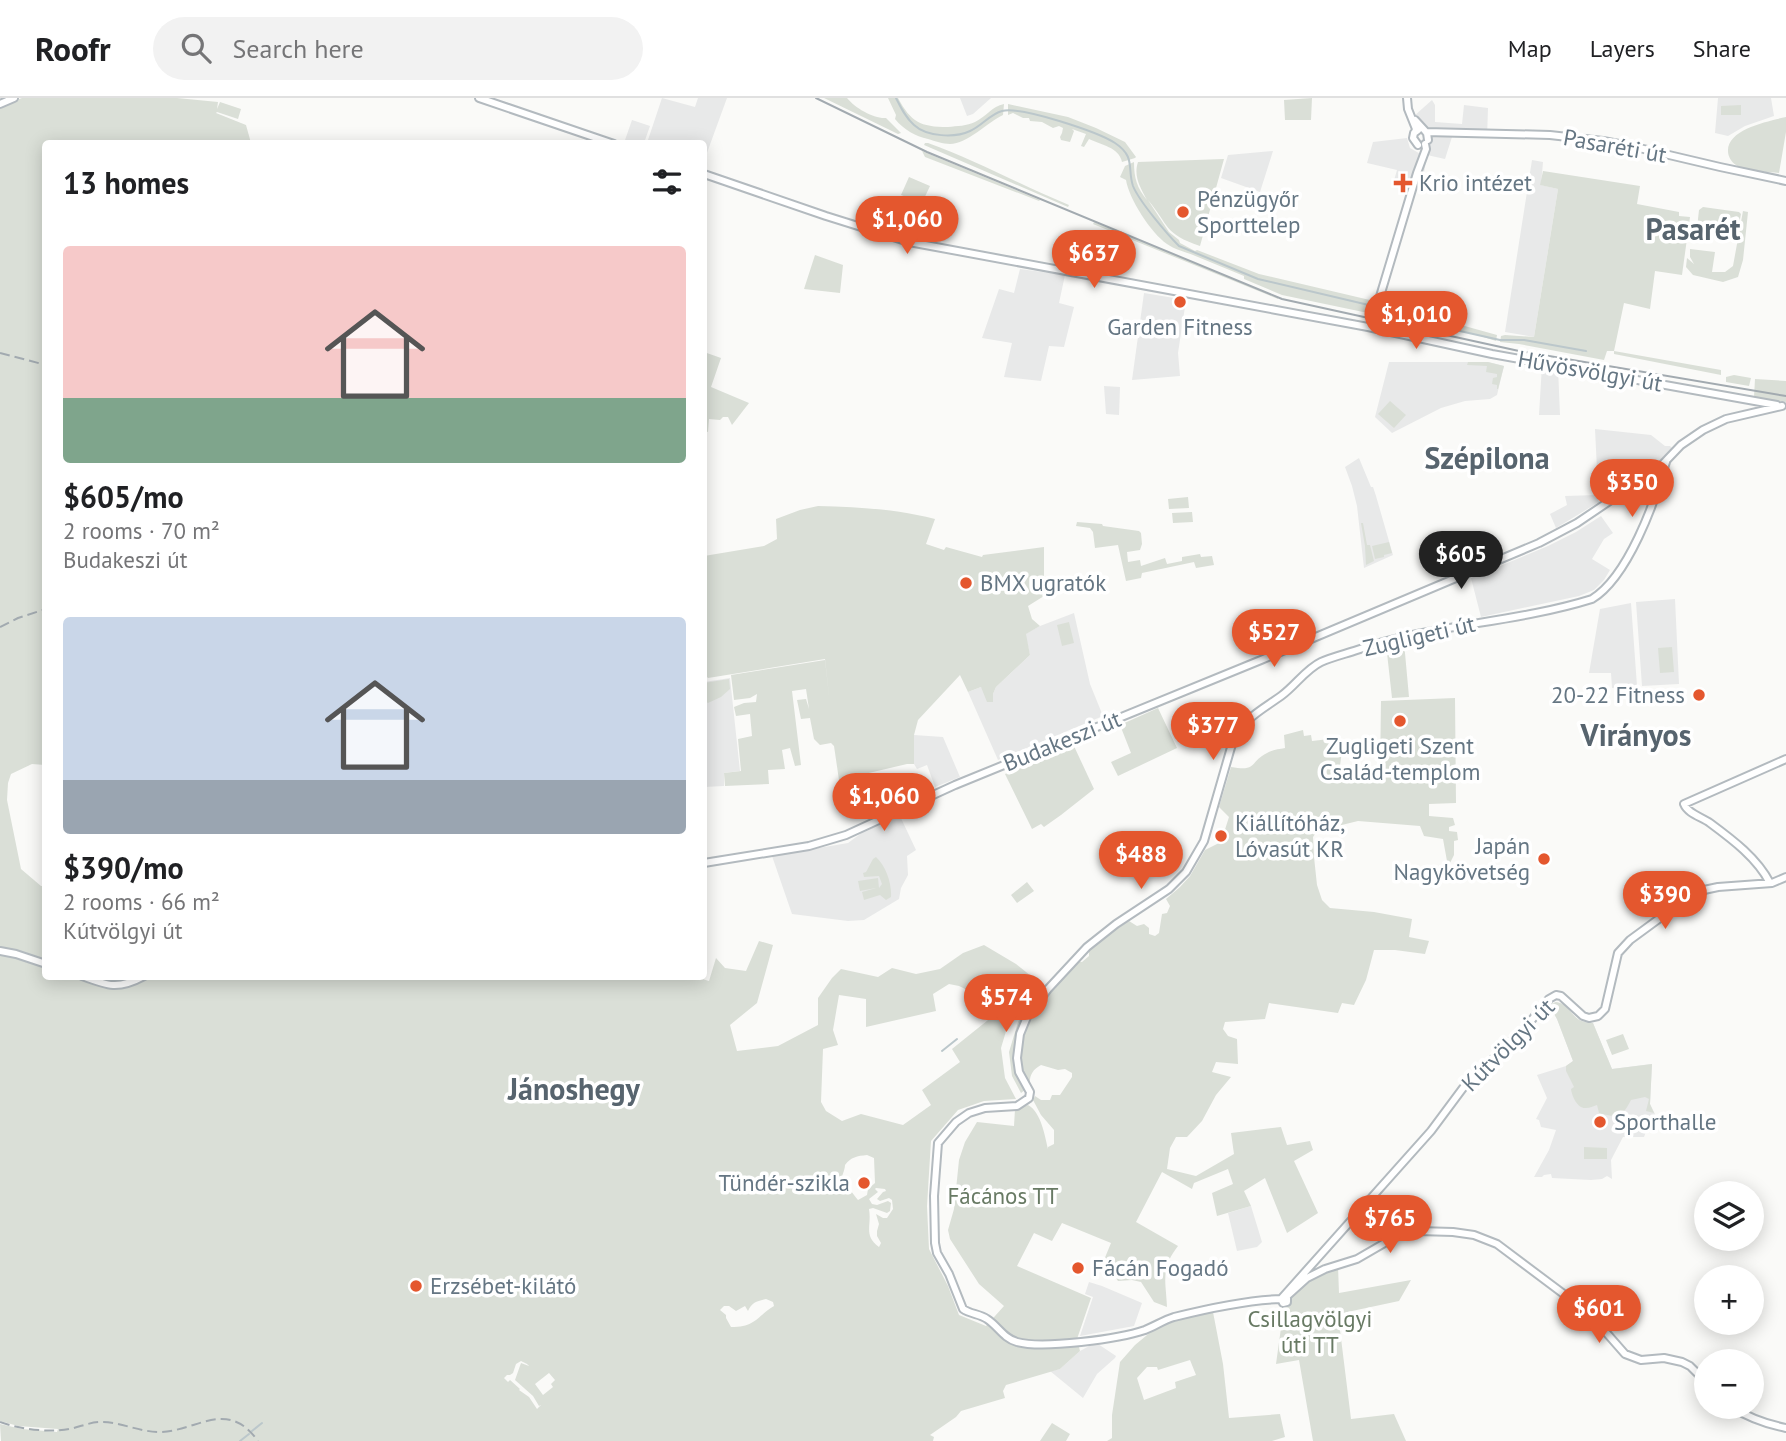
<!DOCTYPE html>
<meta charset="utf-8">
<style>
:root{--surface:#fff;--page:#f2f2f2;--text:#202124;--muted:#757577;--line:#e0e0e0;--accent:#e4572e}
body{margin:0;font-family:"PT Sans",sans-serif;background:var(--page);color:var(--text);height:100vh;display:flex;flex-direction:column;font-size:26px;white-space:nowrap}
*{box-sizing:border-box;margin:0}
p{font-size:23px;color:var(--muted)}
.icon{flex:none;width:38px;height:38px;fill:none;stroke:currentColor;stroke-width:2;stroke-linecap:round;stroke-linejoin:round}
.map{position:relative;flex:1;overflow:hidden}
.drawer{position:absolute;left:42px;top:42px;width:665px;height:840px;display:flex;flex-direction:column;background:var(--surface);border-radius:7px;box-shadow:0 4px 18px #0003}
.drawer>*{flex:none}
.fabs{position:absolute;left:1694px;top:1083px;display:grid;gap:14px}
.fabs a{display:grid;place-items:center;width:70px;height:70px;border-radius:50%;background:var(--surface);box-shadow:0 4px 18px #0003;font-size:35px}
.price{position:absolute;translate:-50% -60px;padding:0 16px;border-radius:24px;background:var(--accent);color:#fff;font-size:23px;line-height:46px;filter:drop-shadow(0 2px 4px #0008)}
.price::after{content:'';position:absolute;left:50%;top:42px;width:21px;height:16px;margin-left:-10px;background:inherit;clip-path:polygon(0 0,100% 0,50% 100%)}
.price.current{background:#222;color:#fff}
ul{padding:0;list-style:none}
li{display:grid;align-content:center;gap:14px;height:371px;padding:0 21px}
li span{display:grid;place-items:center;height:217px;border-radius:7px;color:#555}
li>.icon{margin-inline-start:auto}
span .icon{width:126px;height:126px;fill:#fffc;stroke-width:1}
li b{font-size:30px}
h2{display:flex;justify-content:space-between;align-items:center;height:84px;padding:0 21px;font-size:30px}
header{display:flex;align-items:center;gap:42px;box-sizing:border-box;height:98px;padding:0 35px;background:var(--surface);border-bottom:2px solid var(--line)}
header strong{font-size:33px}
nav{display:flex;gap:38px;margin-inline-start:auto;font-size:24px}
.search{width:490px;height:63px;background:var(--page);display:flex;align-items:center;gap:18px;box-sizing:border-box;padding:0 24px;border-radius:38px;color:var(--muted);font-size:26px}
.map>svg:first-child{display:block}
</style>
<header>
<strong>Roofr</strong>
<div class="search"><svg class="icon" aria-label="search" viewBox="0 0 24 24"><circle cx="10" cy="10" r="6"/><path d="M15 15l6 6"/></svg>Search here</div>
<nav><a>Map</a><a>Layers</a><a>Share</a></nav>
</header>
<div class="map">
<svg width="1786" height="1343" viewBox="0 0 1786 1343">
<rect width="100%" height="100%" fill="#fafaf8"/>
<!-- built -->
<path fill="#e8e9e9" d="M662 0 695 9 698 0H727L704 63V46L647 45Z
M960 0H991L973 16 967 18Z
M1718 0H1771L1774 18 1745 28 1728 38 1715 35Z
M1432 2 1435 7V24L1462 26 1464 7 1488 10 1487 40 1452 39 1445 61 1427 57 1421 93 1393 86 1397 72 1367 65 1373 44 1407 40 1410 50 1424 58 1432 33 1427 32 1417 24 1414 18Z
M632 22 650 28 644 45H624Z
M1273 53 1260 94 1221 80 1228 57Z
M1532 62 1543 64 1541 87 1558 91 1534 239 1505 234Z
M1020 171 1065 177 1059 205 1074 209 1064 249 1049 248 1041 283 1004 279 1012 245 982 240 999 191 1014 195Z
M1144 195 1186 202 1178 255 1180 278 1132 282Z
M1389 264H1488L1504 268 1497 297 1490 301 1465 303 1441 310 1392 335 1375 319Z
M1542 267 1558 270 1560 317H1539Z
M1104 288 1120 289 1119 317 1106 316Z
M1595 331 1651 337 1665 348H1670L1673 351 1657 364 1615 392H1598Z
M1359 360 1371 389H1373L1376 398 1393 457 1364 470 1357 408 1352 388 1345 369Z
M1597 397 1599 404 1556 430 1550 416 1567 407 1565 398Z
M1601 418 1613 435 1604 441 1592 461 1610 472 1604 482 1594 492 1579 498 1481 519 1471 480 1548 448 1576 434Z
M1675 501 1679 586 1642 588 1636 504Z
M1631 505 1637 588 1612 590 1611 575H1589L1600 511Z
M1074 515 1090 586 1103 618 998 662 968 594 981 589 993 596 996 589 1030 557 1025 536 1040 528Z
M730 580 740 673 724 675V688L704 689V584Z
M914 637 943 639 960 679 935 689 927 667 917 671 914 666Z
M900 718 916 752 907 758 908 777 901 790 899 801 864 822 848 823 792 816 772 758 848 745 863 734Z
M1556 904 1564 906 1579 923 1593 925 1612 971 1652 966 1650 1006 1655 1016 1649 1026 1644 1039H1623L1611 1062 1612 1081 1607 1078 1602 1081 1591 1082 1552 1080 1551 1076 1544 1077 1542 1079H1534L1549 1052 1556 1032 1541 1029 1539 1022 1536 1021 1547 1000 1537 977 1566 968 1573 963 1557 921 1549 907Z
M1251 1108 1262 1144 1257 1149 1237 1153 1228 1115Z
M1089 1184 1102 1188 1142 1205 1134 1228 1080 1238 1093 1199 1085 1196Z
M1093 1246H1098L1116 1258 1115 1260 1097 1276 1083 1300 1050 1273 1060 1271 1080 1253Z"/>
<!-- green -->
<path fill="#dadfd7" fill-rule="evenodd" d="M22 0H177L218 4 217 11 220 4 241 11 238 21 217 14 216 15 246 27 251 45 46 46 45 667 32 666 11 676 8 685 7 702 21 771 41 788H45L46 878H692L709 883 716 860 725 870 746 873 759 843 773 847 757 905 730 927 737 953 778 948 818 927V900L832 880 841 871 878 879 892 870 916 876 940 871 963 855 984 847 1016 866 1041 886 1039 890 1020 877 994 905 959 888 949 886 933 896 936 913 866 929V901L839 897 833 932 838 947 823 951 821 1004 826 1013 842 1023 861 1016 903 1027 931 1007 922 992 960 964 952 951 998 914 1010 920 1001 950 1005 980 1016 1001 984 1003 958 1012 931 1043 927 1108 929 1151 948 1188 959 1217 986 1228 1004 1208 979 1186 950 1141 948 1132 954 1111 959 1062 965 1044 977 1024 1014 1028 1015 1011 1028 1007C1041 1014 1045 1038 1048 1051V1049L1054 1046V1032L1041 1017 1033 1002 1035 998 1041 1002H1050L1052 997H1060L1072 979V975L1065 971 1058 972 1041 967C1032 972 1029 978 1030 988L1021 995 1012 978 1009 954 1018 924 1030 903 1049 892 1075 863 1082 864 1089 858V849L1129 823 1137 828 1144 826 1149 830V836L1155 838 1159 835 1162 816 1167 815 1170 808 1166 801 1180 789 1190 778 1205 752 1221 744 1229 719 1219 709 1231 669C1258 674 1249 664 1267 655 1272 652 1279 651 1285 650L1284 637 1303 632 1304 638 1311 637 1312 643 1338 640 1340 643 1369 642 1366 649 1342 653 1339 675C1353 679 1366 674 1380 677L1381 603 1455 600 1456 705 1429 706V718L1453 720 1455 727 1449 729V733L1457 734 1458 742 1454 743V757L1450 765 1447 763 1443 741 1424 738 1420 728 1358 723 1317 733 1313 739 1314 759 1317 787 1322 802 1330 810 1374 814 1412 821 1409 839 1429 843 1425 856 1395 852H1374L1366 882 1354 907 1342 905 1338 915 1269 905 1265 921 1225 924 1223 931 1228 938 1237 941 1238 966 1216 964 1212 974 1231 979 1216 997 1202 1023 1187 1039H1176L1170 1050 1167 1071 1196 1078 1234 1056 1231 1035 1281 1029 1287 1047 1310 1043 1313 1052 1294 1063 1318 1115 1287 1135 1265 1080 1244 1093 1251 1108 1217 1118 1212 1095 1233 1086 1228 1071 1194 1085 1192 1091 1162 1074 1136 1124 1178 1148C1160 1171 1166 1183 1167 1209L1154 1204 1141 1184 1132 1182 1118 1183 1104 1162 1111 1145 1062 1125 1052 1143 1034 1135 1017 1168 1091 1200 1077 1241 1080 1253 1060 1271 1006 1287 1003 1293 1005 1300 961 1313 956 1319 930 1337 934 1339 933 1343H1L0 1326 22 1331 57 1334 58 1331 18 1328 0 1323V8ZM867 1057 874 1060 875 1085 868 1091 867 1097 858 1102C855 1099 853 1095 850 1092 847 1089 842 1090 841 1085 840 1081 845 1073 845 1067 851 1059 857 1058 867 1057ZM876 1090 885 1091 886 1093 883 1094 877 1101 880 1103 889 1100 892 1102 893 1111 887 1120H883L876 1116 879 1126 877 1133V1138L881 1145 879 1149C863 1137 872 1128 869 1111L873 1110 887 1115 890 1113 891 1105 888 1103 877 1107 872 1106 869 1101 878 1094 875 1091ZM766 1201 773 1204 774 1208C756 1219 756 1229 731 1229L726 1220V1217L720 1212 724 1208H729L736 1213 745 1208 748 1213C752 1204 757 1203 766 1201ZM521 1263 527 1266 529 1268 521 1265 515 1282 533 1298 539 1308 541 1307 537 1311 529 1299 519 1292 520 1291 510 1282 508 1284 504 1280 507 1277H510L513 1275 516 1266ZM549 1275 555 1282 551 1286 553 1289 543 1297 535 1286Z
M824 0H847C855 10 874 21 886 20L901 35 898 36Z
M888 0H898C911 24 920 29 948 29 957 28 967 28 975 24 986 19 992 8 1004 6L1003 17C988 24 967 46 950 46 943 46 935 43 928 41 915 38 904 32 895 21L896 17Z
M1312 0 1311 22H1285L1284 2Z
M1008 6 1068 19 1096 30 1125 44 1136 59 1135 60 1122 64C1119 49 1101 47 1089 41L1084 49 1081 48 1086 36 1072 31 1074 33 1070 44 1061 42 1060 39 1062 35 1063 30 1059 28 1053 30 1042 24 1030 23 1029 20H1023L1013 15 1008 17Z
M1741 7V17H1721V8Z
M1786 19V34L1779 75C1769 74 1743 73 1736 67 1731 64 1728 58 1728 53 1727 31 1769 23 1786 19Z
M925 45H928C976 62 1022 88 1069 107L1068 109 924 47Z
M922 53 1040 102 1039 103 925 59Z
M1224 61 1200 148C1164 136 1169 127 1148 102L1169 134 1179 142 1180 145 1195 153 1197 152 1259 176 1374 203 1371 213 1368 215 1282 197 1244 181V178C1227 171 1210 164 1193 157 1185 154 1174 151 1167 146 1151 135 1129 101 1126 82L1120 79 1125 68 1134 64C1134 80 1137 90 1147 102 1141 90 1133 79 1138 64Z
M1543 73 1640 88 1637 106 1679 114V118L1690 119 1682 177 1655 173 1650 211 1624 205 1614 253 1721 272V277L1614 256V253H1607L1604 262 1519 246 1500 244 1501 238 1505 237 1534 239 1558 91 1540 87Z
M909 79 930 88 922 105 901 97Z
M1703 109 1739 114 1741 116 1737 136 1697 130 1699 112Z
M1743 113 1748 114 1743 162 1738 179 1723 184 1693 177 1686 169 1687 160 1694 166 1690 159V151L1715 154 1712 174H1725L1733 168Z
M1094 124 1278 199V201L1093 126Z
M815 157 843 167 840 195 804 191Z
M1381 210 1398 217 1400 210 1497 237 1496 243 1474 236 1380 218Z
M704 254 721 260 711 289 749 305 732 327 728 319H723L720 322 709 321 708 334 704 333Z
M1468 264H1488L1504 268 1498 291H1497V287L1492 286 1493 280 1497 279V276L1486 274 1487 268 1467 267Z
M1734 277 1751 280 1749 288 1726 284V279Z
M1755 281 1786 283V304L1754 299Z
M1390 303 1406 317 1394 330 1378 316Z
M1188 399 1189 410 1169 411 1168 401Z
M818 408C858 409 896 411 935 421L926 446 944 452 946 449 982 459 983 457 1044 449V498L1028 508 1032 521 1040 528 1026 536 1030 557 996 589 993 596V604H987L981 589 968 594 960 577 918 622 914 637V666H907L839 682 834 648 831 645 820 647 814 641 810 620 801 621 797 602 806 601 809 611 806 591 792 593 801 667 795 668 790 650 782 652 785 671 768 672 769 686 725 688 724 675 741 673 738 641 752 638 750 616 736 618 734 609 744 605 756 604 757 596 750 600 734 602 731 577 825 562 830 606 825 561 708 580 704 576V458L764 448 777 441 776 421 800 412Z
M1192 414 1193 424 1173 425 1172 415Z
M1077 424 1102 426 1103 428 1139 433 1141 435 1142 446 1140 452 1127 454 1128 464 1140 462 1141 468 1165 460 1167 466 1182 463V459L1200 456 1201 459 1212 458 1214 467 1196 470 1194 464 1142 475 1141 480 1126 483 1118 447 1095 450 1093 434 1090 430 1076 428Z
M1361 425H1363L1367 447H1370L1374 463 1366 467 1365 448Z
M1389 444 1392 455 1384 457V459L1375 461 1372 448Z
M1069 524 1074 545 1062 548 1057 527Z
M1404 544 1409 599 1392 600 1386 546Z
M1672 549 1674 574 1660 575 1658 550Z
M729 581 730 591 721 599 708 605 704 602V585Z
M1158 610 1177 650 1118 678 1111 664 1131 655 1120 627Z
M1073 646 1094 691 1061 717 1044 729 1041 726 1032 731 1005 676Z
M876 759C886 768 892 786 891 799L886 802 880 797 864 802 862 794 876 790 860 793 858 783 878 780 879 790 882 786 879 778 864 779 863 775 866 774 873 761Z
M1027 784 1034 793 1017 805 1011 797Z
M1556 904C1573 907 1570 925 1593 925L1612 971 1652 966 1650 1006 1654 1015 1646 1013 1649 1001 1645 999 1631 1002C1622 1020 1617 1020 1599 1015L1597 1007C1593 1008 1590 1010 1586 1010 1578 1011 1572 999 1571 991L1574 989 1566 973V968L1573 963 1557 921 1549 907Z
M1623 936 1629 951 1612 957 1606 942Z
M1584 1049 1607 1050V1061H1584Z
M1338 1168 1339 1195 1411 1182 1399 1203 1338 1216 1351 1321 1394 1316 1406 1343H1313L1299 1262 1276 1266 1285 1201 1307 1180Z
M1213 1214 1223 1266 1229 1320 1280 1316 1285 1339 1272 1343H1107L1112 1340V1317L1120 1264 1135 1247 1158 1228 1189 1218ZM1190 1262 1196 1277 1175 1284 1176 1290 1144 1302 1137 1280 1147 1269H1157L1158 1272Z
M1052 1325 1070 1336 1066 1343H1040Z"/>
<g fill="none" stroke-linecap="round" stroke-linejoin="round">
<!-- stream -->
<path stroke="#bbc7cb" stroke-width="2" d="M896 0C901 10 906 20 914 27 927 39 955 40 970 33 982 28 990 16 1002 13 1021 8 1098 34 1115 45 1136 59 1127 70 1133 88 1139 103 1167 136 1179 148L1258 181 1373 208
M1379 210 1424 225 1500 242H1524L1586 253
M942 953 957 941
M252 1333 262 1325
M240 1343 249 1336"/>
<defs>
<path id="secondary" d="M479 0 614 46
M1407 0 1408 11 1416 31 1415 34
M0 6 14 0
M1415 22 1427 35 1428 42
M1426 34 1550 37 1603 43 1635 49 1720 69 1786 83
M1418 47 1413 40 1414 35 1418 32
M704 76 826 118 909 144 1368 229 1492 256 1777 307
M1368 229 1372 225 1417 75 1426 51 1425 46
M704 765 809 748 846 737 955 687 1261 562 1539 445 1577 425 1660 369 1681 347 1703 332 1726 321 1782 308
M1770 785C1757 760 1733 742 1710 725 1702 719 1688 716 1684 706L1786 661
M0 853 16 856 46 866
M82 878C108 888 118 892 144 878
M1281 1201C1248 1202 1206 1211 1174 1219 1164 1222 1155 1228 1145 1232 1119 1241 1043 1251 1017 1244 1003 1240 998 1228 987 1221 980 1216 970 1216 963 1211L949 1176 937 1155 935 1145 934 1098 938 1045 956 1024 969 1015 985 1010 1017 1008 1029 1000 1030 994 1019 974 1017 960 1020 936 1027 919 1048 891 1087 849 1116 826 1169 791 1186 774 1204 743 1232 646C1242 621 1260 613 1281 598 1295 588 1306 571 1321 564 1332 559 1345 556 1357 552 1433 526 1515 525 1592 501 1628 479 1655 404 1666 364
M1281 1201 1431 1033 1463 990 1525 930 1549 901 1556 897 1561 898 1583 918 1589 920 1598 918 1605 911 1618 855 1630 842 1690 798 1704 792 1718 789 1772 785 1786 779
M1281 1201 1283 1205 1287 1204V1198L1307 1180 1325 1171 1357 1161 1395 1139 1418 1133 1453 1134 1474 1137 1497 1146 1589 1215 1625 1256 1641 1262 1664 1260 1682 1264 1690 1268 1706 1284
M1732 1309C1749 1320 1766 1326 1786 1330"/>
</defs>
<!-- secondary casing -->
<use href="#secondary" stroke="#b3babf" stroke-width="10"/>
<!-- secondary -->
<use href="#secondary" stroke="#fff" stroke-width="6"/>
<!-- tram -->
<path stroke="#a2aab0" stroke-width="2" d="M816 0 927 54 1282 201 1519 253 1786 298"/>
<!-- rail -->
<path stroke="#a2aab0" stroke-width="2" stroke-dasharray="10 5" stroke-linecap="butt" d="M0 255 46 267
M0 529 18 520 46 511
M0 1324C19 1331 50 1335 69 1331 80 1329 90 1324 101 1324 121 1324 139 1334 160 1334 198 1333 227 1300 258 1343"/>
</g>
<!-- markers -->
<g fill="#e4572e" stroke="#fff" stroke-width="2.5">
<path d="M1399.5 74.5h7v7h7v7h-7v7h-7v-7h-7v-7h7z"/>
<circle cx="1183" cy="114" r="7"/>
<circle cx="1180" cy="204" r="7"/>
<circle cx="966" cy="485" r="7"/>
<circle cx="1699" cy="597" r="7"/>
<circle cx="1400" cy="623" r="7"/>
<circle cx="1221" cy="738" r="7"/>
<circle cx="1544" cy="761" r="7"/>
<circle cx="1600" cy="1024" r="7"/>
<circle cx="864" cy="1085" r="7"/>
<circle cx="1078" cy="1170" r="7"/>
<circle cx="416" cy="1188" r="7"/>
</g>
<g text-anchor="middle" stroke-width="7" stroke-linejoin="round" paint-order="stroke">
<!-- street labels -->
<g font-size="23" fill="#657683" stroke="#fff">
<text transform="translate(1615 48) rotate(10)" y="8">Pasaréti út</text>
<text transform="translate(1590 273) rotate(10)" y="8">Hűvösvölgyi út</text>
<text transform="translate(1419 538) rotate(-13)" y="8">Zugligeti út</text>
<text transform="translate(1062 643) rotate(-22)" y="8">Budakeszi út</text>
<text transform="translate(1508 947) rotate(-45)" y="8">Kútvölgyi út</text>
</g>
<!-- poi labels -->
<g font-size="23" fill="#657683" stroke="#fff" text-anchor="start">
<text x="1419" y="93">Krio intézet</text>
<text x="1197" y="109">Pénzügyőr<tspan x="1197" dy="26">Sporttelep</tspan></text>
<text x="1180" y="237" text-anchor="middle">Garden Fitness</text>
<text x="980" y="493">BMX ugratók</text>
<text x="1685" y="605" text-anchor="end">20-22 Fitness</text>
<text x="1400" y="656" text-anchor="middle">Zugligeti Szent<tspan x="1400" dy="26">Család-templom</tspan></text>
<text x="1235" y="733">Kiállítóház,<tspan x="1235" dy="26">Lóvasút KR</tspan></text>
<text x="1530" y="756" text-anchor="end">Japán<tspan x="1530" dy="26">Nagykövetség</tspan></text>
<text x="1614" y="1032">Sporthalle</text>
<text x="850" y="1093" text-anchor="end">Tündér-szikla</text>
<text x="1092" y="1178">Fácán Fogadó</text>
<text x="430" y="1196">Erzsébet-kilátó</text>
</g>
<!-- park labels -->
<g font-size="23" fill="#687a64" stroke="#fff">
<text x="1003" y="1106">Fácános TT</text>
<text x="1310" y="1229">Csillagvölgyi<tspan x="1310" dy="26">úti TT</tspan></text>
</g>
<!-- district labels -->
<g font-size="30" font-weight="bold" fill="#57646e" stroke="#fff">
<text x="1693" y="142">Pasarét</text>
<text x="1487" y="371">Szépilona</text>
<text x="1636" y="648">Virányos</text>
<text x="574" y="1002">Jánoshegy</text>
</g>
</g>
</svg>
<div class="fabs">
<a><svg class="icon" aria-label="layers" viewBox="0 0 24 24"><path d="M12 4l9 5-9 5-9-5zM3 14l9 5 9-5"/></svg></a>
<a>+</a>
<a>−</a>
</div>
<b class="price" style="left:907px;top:158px">$1,060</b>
<b class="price" style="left:1094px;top:192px">$637</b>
<b class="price" style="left:1416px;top:253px">$1,010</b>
<b class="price" style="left:1632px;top:421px">$350</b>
<b class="price current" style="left:1461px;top:493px">$605</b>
<b class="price" style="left:1274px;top:571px">$527</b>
<b class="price" style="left:1213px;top:664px">$377</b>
<b class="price" style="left:884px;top:735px">$1,060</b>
<b class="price" style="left:1141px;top:793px">$488</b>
<b class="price" style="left:1665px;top:833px">$390</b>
<b class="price" style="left:1006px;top:936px">$574</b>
<b class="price" style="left:1390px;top:1157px">$765</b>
<b class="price" style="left:1599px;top:1247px">$601</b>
<section class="drawer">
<h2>13 homes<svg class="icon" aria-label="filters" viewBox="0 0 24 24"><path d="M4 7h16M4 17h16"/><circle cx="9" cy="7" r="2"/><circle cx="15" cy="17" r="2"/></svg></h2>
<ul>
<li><span style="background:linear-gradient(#f6c9c9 70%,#7fa58c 0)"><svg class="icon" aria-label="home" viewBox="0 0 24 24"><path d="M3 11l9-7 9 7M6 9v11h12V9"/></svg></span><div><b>$605/mo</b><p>2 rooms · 70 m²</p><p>Budakeszi út</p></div></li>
<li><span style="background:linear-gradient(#c9d6e8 75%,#9aa5b1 0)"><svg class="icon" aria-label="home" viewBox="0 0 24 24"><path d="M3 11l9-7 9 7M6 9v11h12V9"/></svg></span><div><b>$390/mo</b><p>2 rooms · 66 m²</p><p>Kútvölgyi út</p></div></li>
</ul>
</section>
</div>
